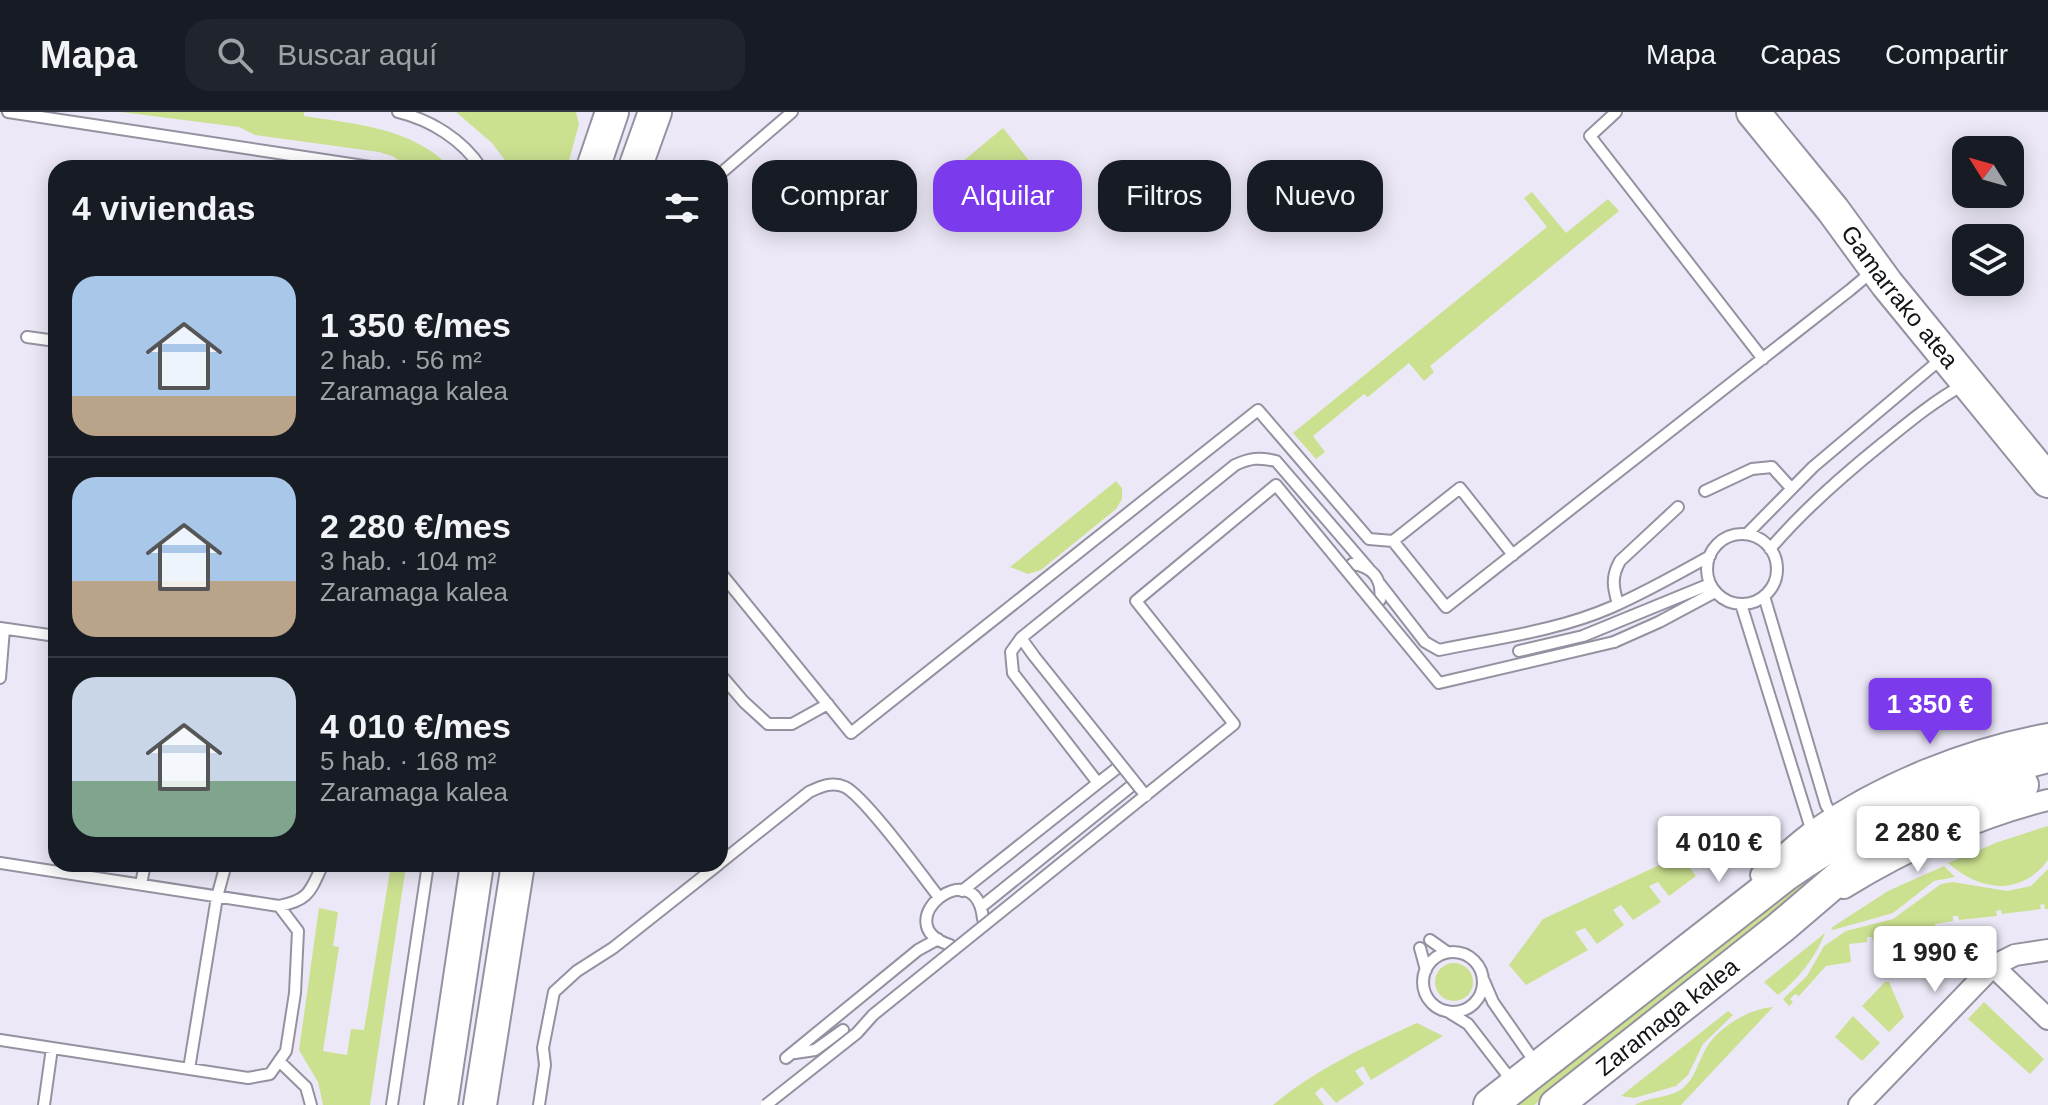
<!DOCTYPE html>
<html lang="es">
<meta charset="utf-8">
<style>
:root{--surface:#171b24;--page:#20242c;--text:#f1f3f6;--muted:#9ea1a6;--line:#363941;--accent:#7c3aed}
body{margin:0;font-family:Helvetica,sans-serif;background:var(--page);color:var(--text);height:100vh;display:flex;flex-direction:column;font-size:30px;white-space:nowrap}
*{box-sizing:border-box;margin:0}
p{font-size:26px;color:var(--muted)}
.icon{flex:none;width:44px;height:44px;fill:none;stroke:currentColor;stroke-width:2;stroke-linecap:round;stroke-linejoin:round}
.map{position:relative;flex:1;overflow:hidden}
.panel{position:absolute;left:48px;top:48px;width:680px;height:712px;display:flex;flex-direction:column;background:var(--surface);border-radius:24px;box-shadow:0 4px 20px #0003}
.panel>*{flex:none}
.banner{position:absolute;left:752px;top:48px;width:760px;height:72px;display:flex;gap:16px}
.needle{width:52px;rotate:307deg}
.tools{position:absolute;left:1952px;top:24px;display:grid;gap:16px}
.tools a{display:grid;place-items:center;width:72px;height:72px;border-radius:16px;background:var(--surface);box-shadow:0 4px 20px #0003;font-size:40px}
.price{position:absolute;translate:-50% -68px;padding:0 18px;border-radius:8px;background:#fff;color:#222;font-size:26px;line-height:52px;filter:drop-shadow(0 2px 4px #0008)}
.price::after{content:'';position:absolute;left:50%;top:48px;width:24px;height:18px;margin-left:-12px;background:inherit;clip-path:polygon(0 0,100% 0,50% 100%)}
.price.on{background:var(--accent);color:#fff}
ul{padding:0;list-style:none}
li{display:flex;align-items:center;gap:24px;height:200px;padding:0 24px}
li+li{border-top:2px solid var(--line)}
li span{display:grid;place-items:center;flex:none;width:224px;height:160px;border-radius:24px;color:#555}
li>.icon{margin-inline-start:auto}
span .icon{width:96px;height:96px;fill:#fffc;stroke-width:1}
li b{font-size:34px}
h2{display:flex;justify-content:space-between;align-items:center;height:96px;padding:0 24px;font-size:34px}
.pill{padding:0 28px;border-radius:24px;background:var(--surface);box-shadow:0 4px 20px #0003;font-size:28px;line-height:72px}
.pill.on{background:var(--accent);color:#fff}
header{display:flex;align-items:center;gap:48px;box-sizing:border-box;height:112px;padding:0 40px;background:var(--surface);border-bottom:2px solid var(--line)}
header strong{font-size:38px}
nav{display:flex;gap:44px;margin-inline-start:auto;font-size:28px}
.search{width:560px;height:72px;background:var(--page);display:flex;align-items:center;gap:20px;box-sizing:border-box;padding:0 28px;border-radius:24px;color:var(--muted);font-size:30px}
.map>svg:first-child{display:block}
</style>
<header>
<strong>Mapa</strong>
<div class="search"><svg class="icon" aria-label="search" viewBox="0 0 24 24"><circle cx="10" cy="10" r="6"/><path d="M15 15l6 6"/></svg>Buscar aquí</div>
<nav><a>Mapa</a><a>Capas</a><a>Compartir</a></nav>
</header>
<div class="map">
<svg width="2048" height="993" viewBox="0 0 2048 993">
<rect width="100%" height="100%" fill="#ece8f7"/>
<!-- green -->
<path fill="#cbe190" d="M121 0H304V4C356 12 413 16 451 56H411L392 44 379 40 255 23 239 15Z
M456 0H576L579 12 567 56H511L492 31Z
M1003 16 1039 61 980 109 944 65Z
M1532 80 1566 121 1608 87 1619 99 1430 254 1434 260 1424 269 1409 251 1368 285 1364 282 1313 324 1325 340 1316 347 1293 321 1547 115 1524 86Z
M1116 369 1122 376V387L1116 397 1041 458 1028 462 1010 455Z
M1887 709 1534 993H1509L1760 793Z
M2048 714V748C2021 785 1979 779 1948 751L1998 730Z
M1720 725 1730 737 1703 757 1692 744 1683 747 1696 764 1669 784 1658 770 1649 774 1661 790 1633 808 1621 793 1613 798 1624 813 1597 832 1585 816 1575 820 1588 838 1526 873 1509 853 1543 807Z
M391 752H405L406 754 370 993H323L318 970 299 938 319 796 338 800 333 834 339 835 323 939 347 943 351 917 364 918Z
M1944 754 1955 765 1934 769 1893 801 1833 818 1831 816 1888 779Z
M2048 757V797H2045L2044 792 2040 793 2041 797 2002 802 2001 798 1996 799 1997 804 1959 808 1958 804H1953V809L1935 812 1937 822 1916 824 1915 819 1910 820V824L1873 829 1872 825H1867V830L1849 832 1851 850 1826 854 1799 884 1795 882 1790 887 1793 890 1789 894 1783 887 1807 864 1824 834 1846 819 1893 807 1941 772 1953 770 2007 779 2031 774Z
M1825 821C1817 843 1798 868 1778 883L1764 870Z
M1435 870a19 19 0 1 1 38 0a19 19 0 1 1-38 0Z
M1885 870H1889L1904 905 1889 920 1862 894Z
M1984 890 2044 947 2030 962 1968 907Z
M1773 895 1681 993H1635C1650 984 1669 987 1683 976 1695 966 1698 951 1705 938 1717 916 1748 897 1773 895Z
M1728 899 1733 903 1703 932 1688 963 1676 974 1634 986 1621 984Z
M1853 904 1880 931 1862 949 1835 925Z
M1417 911 1443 924 1371 968 1363 954 1355 959 1364 972 1336 991 1322 975 1315 981 1324 993H1273C1316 957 1366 934 1417 911Z"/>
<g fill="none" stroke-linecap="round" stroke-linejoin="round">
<defs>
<path id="service" d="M8 0 377 56
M398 0C431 8 463 28 481 56
M1616 0 1590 24 1763 247
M720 62 792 0
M27 225 56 229
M1705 379 1752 357 1772 355 1791 376
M1747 422 1813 355 1941 247
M1707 457a35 35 0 1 1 70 0a35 35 0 1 1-70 0Z
M1770 437C1804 397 1842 364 1883 331 1909 310 1934 289 1963 273
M1513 443 1460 376 1393 429 1446 495 1850 178 1874 158
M1352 452C1372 454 1383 467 1380 488
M720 460 851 621 1258 298 1369 427 1393 429
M1380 472 1425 530 1439 538C1497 526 1557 519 1612 495 1646 480 1678 462 1710 444
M1764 484 1826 693 1834 706
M1618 492C1613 475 1611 465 1620 449L1678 395
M1741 492 1812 720
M0 516 56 524
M1021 526 1034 544
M1614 530 1659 510 1715 480
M1519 539 1583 524 1710 472
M720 562 744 590 768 612H792L828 592
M0 566 4 517
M1098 671 1116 657
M0 751 279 794C310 788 310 779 323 752
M720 751 809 680C820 675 832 669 845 675 865 685 921 762 938 784
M141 772 145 752
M962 779 1098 671 1013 561 1011 540 1021 526 1235 353C1250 346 1259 345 1276 349L1369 457
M981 795 1130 675
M1430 828 1447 840
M950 833C884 812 976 737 983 807
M1420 836 1426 858
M1423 870a30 30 0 1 1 60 0a30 30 0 1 1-60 0Z
M1484 869 1493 890 1537 953
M1447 899 1468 912 1512 969
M0 928 248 966 270 962 286 939 295 881 298 819 279 794
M795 941 815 938 843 918
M786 946 918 838 938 827
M279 949 306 975 311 993
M189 957 217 785 226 752
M44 993 52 936
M392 993 428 752
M539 993 545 953 543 936 554 880 577 859 613 836 719 752"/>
<path id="minor" d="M1761 763C1778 749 1795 732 1813 719 1881 671 1967 637 2048 622
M1844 776C1904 739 1980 704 2048 688
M1993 854 2048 907
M1859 993 1993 854 2015 843 2048 838"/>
<g id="primary">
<path id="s1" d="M1753 0 1833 98 1887 172 2048 369"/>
<path d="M593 56 612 0"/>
<path d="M635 56 655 0"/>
<path d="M441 993 477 752"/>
<path d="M480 993 518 752"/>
<path d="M1490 993 1786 762C1872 703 1947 669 2048 644"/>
<path id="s2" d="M1556 993 1780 816 1869 740 1928 707 1994 681 2022 673"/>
</g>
</defs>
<!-- service casing -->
<use href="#service" stroke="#9591a0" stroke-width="14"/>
<!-- minor casing -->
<use href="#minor" stroke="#9591a0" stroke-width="24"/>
<!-- primary casing -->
<use href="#primary" stroke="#9591a0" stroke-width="36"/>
<!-- service -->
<use href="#service" stroke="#fff" stroke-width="10"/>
<!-- minor -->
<use href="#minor" stroke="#fff" stroke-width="20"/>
<!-- primary -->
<use href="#primary" stroke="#fff" stroke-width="32"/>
<defs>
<path id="service-bridge" d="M1034 544 1146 684
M766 993 857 921 873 903 1234 612 1136 489 1276 373 1439 571 1614 530"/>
</defs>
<!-- service-bridge casing -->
<use href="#service-bridge" stroke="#9591a0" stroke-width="14" stroke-linecap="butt"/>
<!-- service-bridge -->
<use href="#service-bridge" stroke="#fff" stroke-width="10"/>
</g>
<g text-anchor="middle" stroke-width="7" stroke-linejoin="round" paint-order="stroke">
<!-- street labels -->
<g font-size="24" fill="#131217" stroke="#f8f7fd">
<text dy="8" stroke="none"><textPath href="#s1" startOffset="236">Gamarrako atea</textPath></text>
<text dy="8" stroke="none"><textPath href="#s2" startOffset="142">Zaramaga kalea</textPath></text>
</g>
</g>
</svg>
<div class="tools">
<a><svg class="needle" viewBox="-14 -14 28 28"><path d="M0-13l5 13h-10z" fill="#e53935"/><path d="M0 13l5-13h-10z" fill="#9ea1a6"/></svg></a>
<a><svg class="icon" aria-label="layers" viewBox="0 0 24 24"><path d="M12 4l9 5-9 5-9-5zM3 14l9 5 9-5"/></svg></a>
</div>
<b class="price on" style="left:1930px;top:634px">1 350 €</b>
<b class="price" style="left:1918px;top:762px">2 280 €</b>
<b class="price" style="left:1719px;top:772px">4 010 €</b>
<b class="price" style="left:1935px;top:882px">1 990 €</b>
<div class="banner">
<a class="pill">Comprar</a>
<a class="pill on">Alquilar</a>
<a class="pill">Filtros</a>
<a class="pill">Nuevo</a>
</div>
<section class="panel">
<h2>4 viviendas<svg class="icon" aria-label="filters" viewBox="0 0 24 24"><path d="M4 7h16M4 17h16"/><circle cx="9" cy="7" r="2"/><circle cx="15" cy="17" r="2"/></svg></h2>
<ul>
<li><span style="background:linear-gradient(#a9c7e8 75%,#b9a48a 0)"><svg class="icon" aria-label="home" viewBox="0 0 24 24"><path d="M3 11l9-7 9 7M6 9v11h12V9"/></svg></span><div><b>1 350 €/mes</b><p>2 hab. · 56 m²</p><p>Zaramaga kalea</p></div></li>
<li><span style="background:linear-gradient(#a9c7e8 65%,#b9a48a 0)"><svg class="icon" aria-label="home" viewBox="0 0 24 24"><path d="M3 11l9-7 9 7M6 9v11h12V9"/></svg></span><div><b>2 280 €/mes</b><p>3 hab. · 104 m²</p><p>Zaramaga kalea</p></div></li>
<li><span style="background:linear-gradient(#c9d6e8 65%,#7fa58c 0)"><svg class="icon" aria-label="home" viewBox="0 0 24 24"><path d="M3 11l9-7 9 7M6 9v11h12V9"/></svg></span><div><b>4 010 €/mes</b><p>5 hab. · 168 m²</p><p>Zaramaga kalea</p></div></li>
</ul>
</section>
</div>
